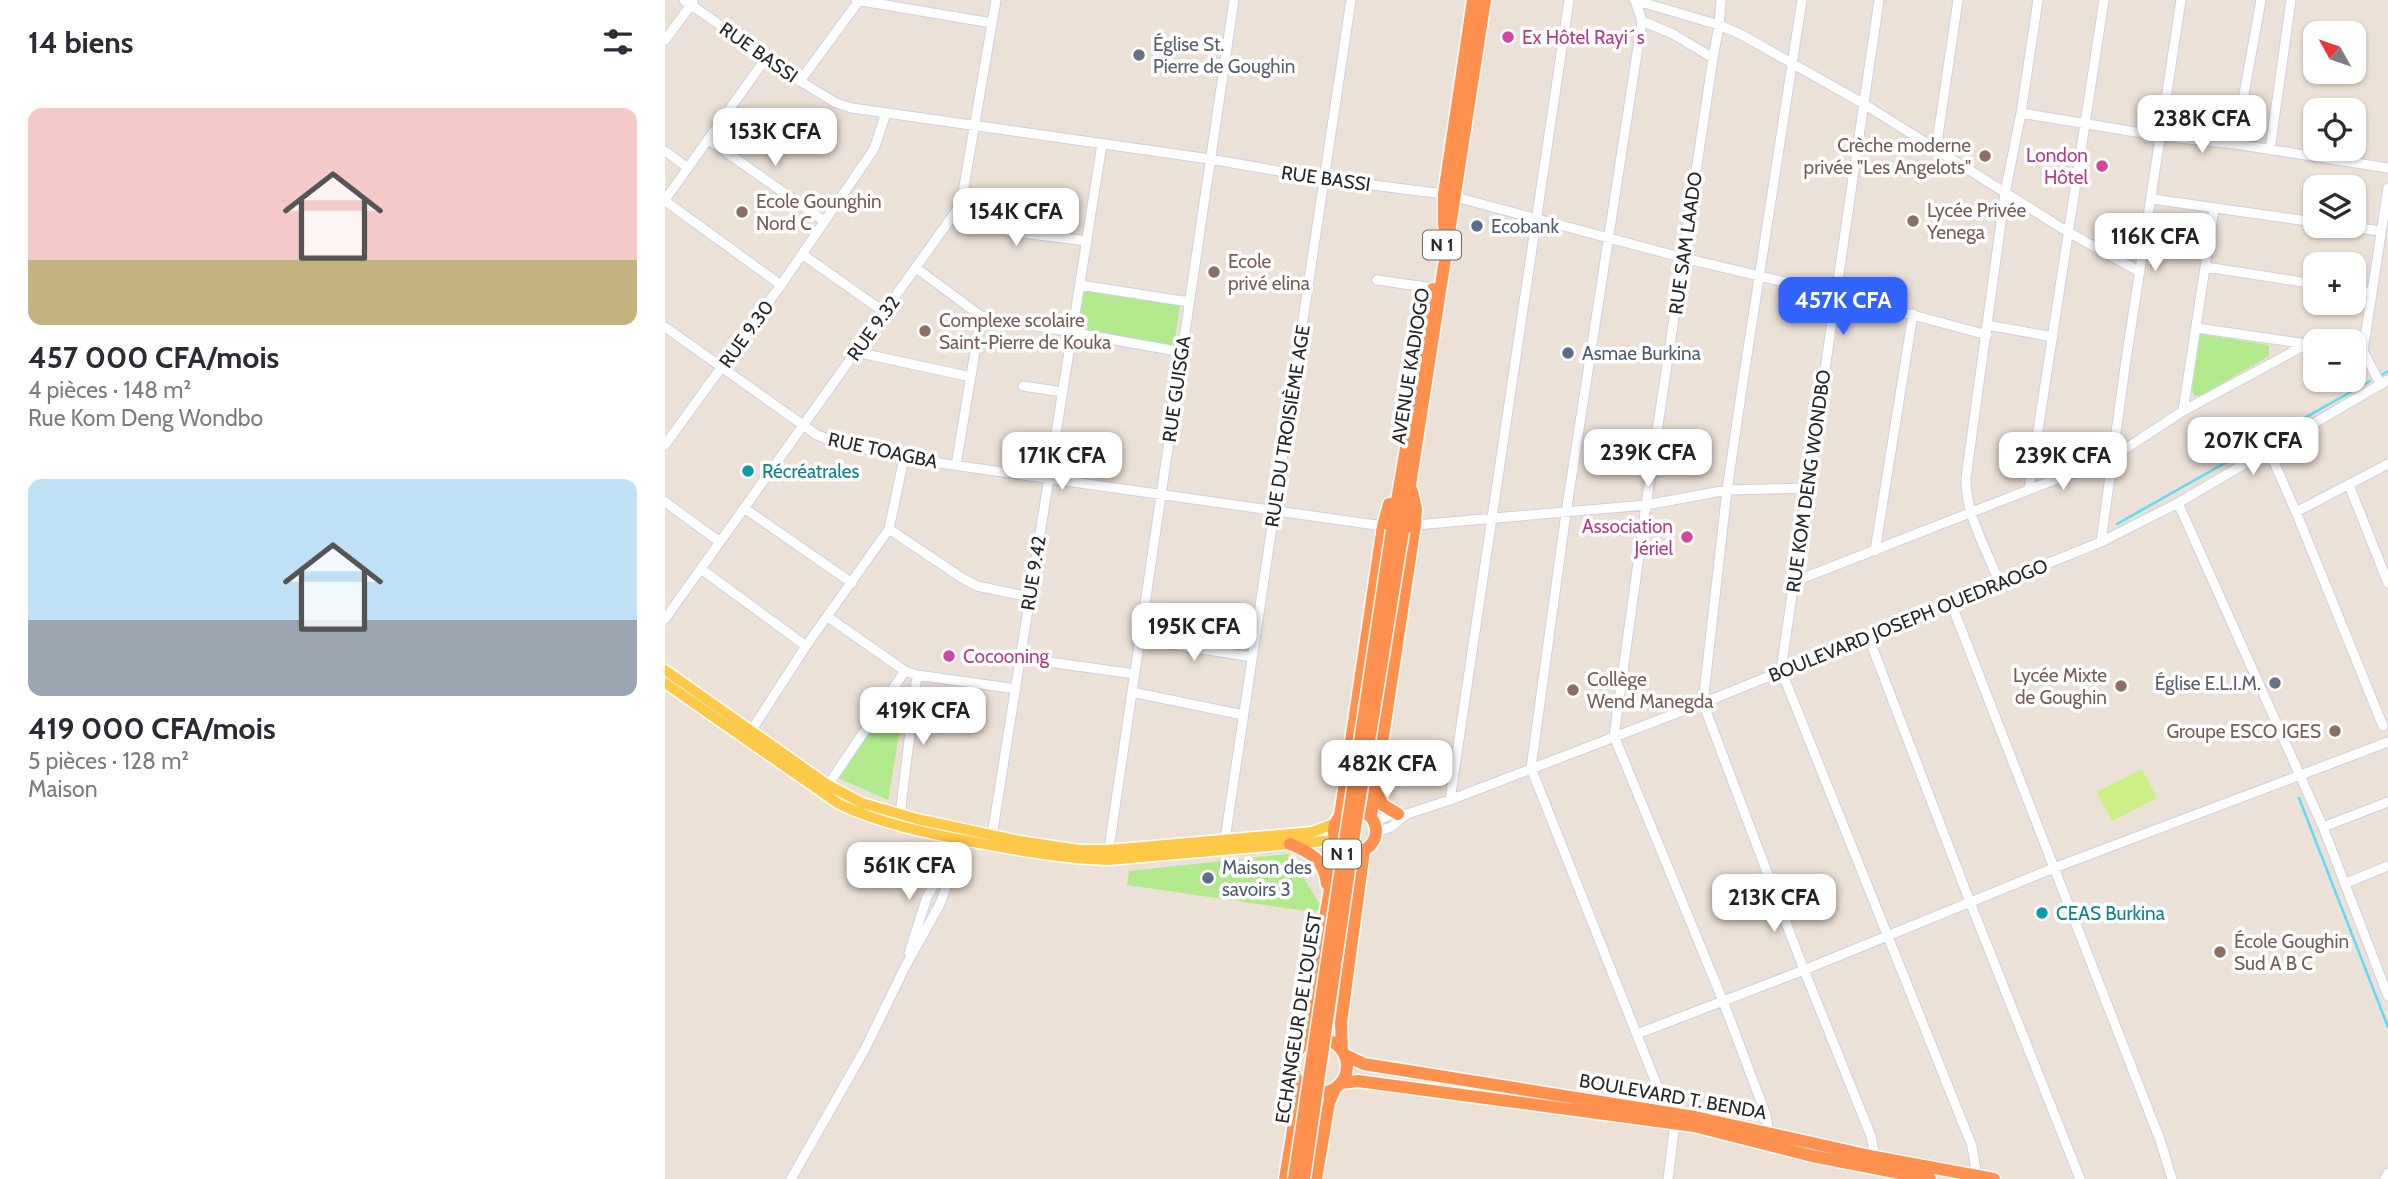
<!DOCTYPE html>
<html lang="fr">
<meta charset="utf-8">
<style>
:root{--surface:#fff;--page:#f7f7f7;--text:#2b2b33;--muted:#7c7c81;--accent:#3063ff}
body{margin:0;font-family:Cabin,sans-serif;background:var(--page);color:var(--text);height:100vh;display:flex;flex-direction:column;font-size:26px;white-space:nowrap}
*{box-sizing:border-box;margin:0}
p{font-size:23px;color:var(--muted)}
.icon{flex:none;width:38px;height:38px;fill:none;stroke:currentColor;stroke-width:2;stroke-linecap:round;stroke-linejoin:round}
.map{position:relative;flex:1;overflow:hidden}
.panel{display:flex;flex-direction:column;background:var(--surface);width:665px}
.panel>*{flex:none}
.needle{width:46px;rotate:310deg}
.tools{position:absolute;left:1638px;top:21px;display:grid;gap:14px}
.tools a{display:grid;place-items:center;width:63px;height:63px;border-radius:14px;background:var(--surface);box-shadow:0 2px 5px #0004;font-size:35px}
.price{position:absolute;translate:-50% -60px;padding:0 16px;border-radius:14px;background:#fff;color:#222;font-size:23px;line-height:46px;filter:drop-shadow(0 2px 4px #0008)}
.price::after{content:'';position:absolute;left:50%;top:42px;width:21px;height:16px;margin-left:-10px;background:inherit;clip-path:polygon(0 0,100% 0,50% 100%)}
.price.on{background:var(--accent);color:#fff}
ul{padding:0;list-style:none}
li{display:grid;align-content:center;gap:14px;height:371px;padding:0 28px}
li span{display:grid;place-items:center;height:217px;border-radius:14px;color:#555}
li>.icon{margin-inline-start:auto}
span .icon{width:126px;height:126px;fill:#fffc;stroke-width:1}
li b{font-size:30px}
h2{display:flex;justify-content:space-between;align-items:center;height:84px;padding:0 28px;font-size:30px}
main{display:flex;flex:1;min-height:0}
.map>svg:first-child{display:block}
</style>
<main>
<section class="panel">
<h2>14 biens<svg class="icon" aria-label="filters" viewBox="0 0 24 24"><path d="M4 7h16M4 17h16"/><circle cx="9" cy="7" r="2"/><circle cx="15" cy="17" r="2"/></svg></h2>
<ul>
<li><span style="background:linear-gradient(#f6c9c9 70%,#c2b280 0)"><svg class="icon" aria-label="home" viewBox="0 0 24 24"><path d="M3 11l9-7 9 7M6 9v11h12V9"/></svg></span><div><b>457 000 CFA/mois</b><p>4 pièces · 148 m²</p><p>Rue Kom Deng Wondbo</p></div></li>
<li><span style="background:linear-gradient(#bfe0f5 65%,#9aa5b1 0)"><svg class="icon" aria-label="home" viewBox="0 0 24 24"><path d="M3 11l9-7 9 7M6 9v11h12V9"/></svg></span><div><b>419 000 CFA/mois</b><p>5 pièces · 128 m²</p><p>Maison</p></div></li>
</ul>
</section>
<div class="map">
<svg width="1723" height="1179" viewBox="0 0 1723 1179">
<rect width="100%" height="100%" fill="#ece1d6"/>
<!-- green -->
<path fill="#b1e98c" d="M419 290 515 305 509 345 413 330Z
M1535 334 1604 345V356L1535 396H1530L1527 391Z
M239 686 242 688 223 800 171 777Z
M624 854 654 903V909L649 912 462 885 464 871Z"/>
<!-- pitch -->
<path fill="#cbf186" d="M1477 769 1492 798 1447 821 1432 792Z"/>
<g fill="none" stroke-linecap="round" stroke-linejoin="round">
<!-- stream -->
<path stroke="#5ddafa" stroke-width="2.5" d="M1715 376 1723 371
M1452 524 1705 381
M1634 798 1723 1027"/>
<defs>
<path id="minor" d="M19 0 135 81 171 103 187 108 545 159 659 179 779 194 1019 258 1170 294 1322 335
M191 0 327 23
M969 0 1054 25 1077 35 1199 104 1403 232 1475 272
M970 0 977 21 1008 34 1048 58
M1056 0 1054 25 1048 58 981 505 949 736 1058 1001 1101 1115 1104 1133
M1137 0 1078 381 1062 490 1038 703 1139 970 1206 1136 1210 1157
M1214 0 1116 670 1307 1146 1312 1177
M977 21 901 513 866 768 993 1088 1010 1123 1003 1179
M0 40 28 2
M135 81 193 2
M1356 113 1495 136 1570 144 1723 168
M44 140 159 221
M1570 144 1596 0
M1271 149 1293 0
M1605 150 1626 0
M0 151 23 168
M1487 199 1650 222
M0 200 101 58
M0 201 116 285
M296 204 342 231 422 241
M1677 226 1716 231
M137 254 219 312
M1541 267 1650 284
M251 268 316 316 517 352
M712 280 768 288
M415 285 524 302
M1689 290 1707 293
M1322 325 1388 337
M0 327 152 435 170 442 239 458 718 526
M1532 328 1642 344
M191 352 306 377
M1716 385 1698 351 1723 188
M358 386 398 392
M1518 411 1549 209
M0 445 116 285 209 149 221 113
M1604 451 1631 512 1718 726
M291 465 316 316
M1684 485 1723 583
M1364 489 1439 0
M0 502 55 542
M1513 503 1658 827 1723 996
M79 508 187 583
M1631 512 1723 464
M750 525 981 505 1062 490 1141 488
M224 529 297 578 312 586 364 597
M1436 542 1460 367 1516 0
M1210 551 1248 314
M36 569 141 646
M1128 582 1448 457 1518 411 1642 344 1650 345
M1335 584C1322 550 1300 514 1301 478L1340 193 1356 113 1373 0
M1286 603 1495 1140 1507 1179
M163 617 240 671 252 675 351 689
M0 619 296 204 331 0
M1203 636 1305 902 1415 1179
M474 639 587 657
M355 658 469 674
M467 692 578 715
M86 731 141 646 224 529 239 458
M163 785 240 671
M785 800 904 0
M235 815 252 675
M709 821 726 815 742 814 785 800 1038 703 1436 542 1513 503 1723 380
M1658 827 1723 802
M712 832 726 827 742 814
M327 836 437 144
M559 846 686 0
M443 855 569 0
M1681 883 1723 866
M244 953 262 897 286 857
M972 1034 1139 970 1389 868 1723 742
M126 1179 200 1049 240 967 275 904 283 882 292 839
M1720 1179 1723 1173"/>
<path id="major" d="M0 670 163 785 197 803 252 819 355 841 414 850H443L647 832 671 823
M0 683 174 804C218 825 267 834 314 843 357 851 399 859 443 860L671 840"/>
<path id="highway" d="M779 226V194L808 0
M727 530 768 289
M738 531 820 0
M710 791 718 805 733 814
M669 831a21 21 0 1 1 42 0a21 21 0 1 1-42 0Z
M675 816 718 526 724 504
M706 816 750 525 751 509 747 491
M625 844C647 853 659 860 662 884
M628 1066a27 27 0 1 1 54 0a27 27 0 1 1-54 0Z
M677 1050 676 1023 699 851
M633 1051 643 1016 673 843
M680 1055 699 1064 1030 1117 1210 1157 1329 1179
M676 1083 693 1081 1029 1126 1147 1156 1265 1179
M620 1179 632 1105 630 1076
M651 1179 664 1103 670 1089"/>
</defs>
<!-- minor casing -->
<use href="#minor" stroke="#ccd1e2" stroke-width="11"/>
<!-- major casing -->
<use href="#major" stroke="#fff" stroke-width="13"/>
<!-- highway casing -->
<use href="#highway" stroke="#fff" stroke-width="15"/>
<!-- minor -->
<use href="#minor" stroke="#fff" stroke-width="9"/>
<!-- major -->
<use href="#major" stroke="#fec949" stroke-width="10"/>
<!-- highway -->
<use href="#highway" stroke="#ff904e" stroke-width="12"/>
<defs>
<path id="highway-bridge" d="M629 1179 727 530
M639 1179 691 822 738 531"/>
</defs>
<!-- highway-bridge casing -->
<use href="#highway-bridge" stroke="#fff" stroke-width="15" stroke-linecap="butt"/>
<!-- highway-bridge -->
<use href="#highway-bridge" stroke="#ff904e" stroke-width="12"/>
</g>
<!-- markers -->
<g fill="#d1479c" stroke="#fff" stroke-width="2.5">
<circle cx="843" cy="37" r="7"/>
<circle cx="1437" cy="166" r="7"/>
<circle cx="1022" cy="537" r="7"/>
<circle cx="284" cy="656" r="7"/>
</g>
<g fill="#6b7280" stroke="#fff" stroke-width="2.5">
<circle cx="474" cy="55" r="7"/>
<circle cx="1610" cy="683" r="7"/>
</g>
<g fill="#8d6e63" stroke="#fff" stroke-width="2.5">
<circle cx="1320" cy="156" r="7"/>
<circle cx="77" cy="212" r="7"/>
<circle cx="1248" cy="221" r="7"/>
<circle cx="549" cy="272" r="7"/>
<circle cx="260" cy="331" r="7"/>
<circle cx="1456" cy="686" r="7"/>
<circle cx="908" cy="690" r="7"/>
<circle cx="1670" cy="731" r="7"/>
<circle cx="1555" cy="952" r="7"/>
</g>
<g fill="#5c6f8a" stroke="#fff" stroke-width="2.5">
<circle cx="812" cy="226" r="7"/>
<circle cx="903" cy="353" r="7"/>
<circle cx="543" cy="878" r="7"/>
</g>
<g fill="#0f9aa8" stroke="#fff" stroke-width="2.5">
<circle cx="83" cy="471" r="7"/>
<circle cx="1377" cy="913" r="7"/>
</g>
<g text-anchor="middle" stroke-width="7" stroke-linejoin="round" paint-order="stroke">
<!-- shield labels -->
<g fill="#fff" stroke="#686868" stroke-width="2">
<rect x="758" y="230.5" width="38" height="29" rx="5"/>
<rect x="658" y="839.5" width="38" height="29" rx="5"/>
</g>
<g font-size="18" font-weight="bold" fill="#272727">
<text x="777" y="251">N 1</text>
<text x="677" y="860">N 1</text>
</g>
<!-- hotel labels -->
<g font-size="19" fill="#b23c85" stroke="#fff" text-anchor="start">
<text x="857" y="44">Ex Hôtel Rayi´s</text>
<text x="1423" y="162" text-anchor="end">London<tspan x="1423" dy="22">Hôtel</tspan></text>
<text x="1008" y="533" text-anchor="end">Association<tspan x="1008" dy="22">Jériel</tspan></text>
<text x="298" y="663">Cocooning</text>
</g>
<!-- worship labels -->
<g font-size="19" fill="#5b616d" stroke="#fff" text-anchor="start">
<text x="488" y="51">Église St.<tspan x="488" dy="22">Pierre de Goughin</tspan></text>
<text x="1596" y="690" text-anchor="end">Église E.L.I.M.</text>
</g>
<!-- street labels -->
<g font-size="19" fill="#272727" stroke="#fff">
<text transform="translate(94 52) rotate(35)" y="7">RUE BASSI</text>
<text transform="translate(661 178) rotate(8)" y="7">RUE BASSI</text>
<text transform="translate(1020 243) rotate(-82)" y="7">RUE SAM LAADO</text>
<text transform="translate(208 328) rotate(-54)" y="7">RUE 9.32</text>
<text transform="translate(81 334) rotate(-54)" y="7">RUE 9.30</text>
<text transform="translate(745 366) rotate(-81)" y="7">AVENUE KADIOGO</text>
<text transform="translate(511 389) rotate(-82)" y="7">RUE GUISGA</text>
<text transform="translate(622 426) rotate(-81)" y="7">RUE DU TROISIÈME AGE</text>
<text transform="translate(218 450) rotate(12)" y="7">RUE TOAGBA</text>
<text transform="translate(1143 481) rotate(-82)" y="7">RUE KOM DENG WONDBO</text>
<text transform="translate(368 573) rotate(-81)" y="7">RUE 9.42</text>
<text transform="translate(1243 620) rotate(-22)" y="7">BOULEVARD JOSEPH OUEDRAOGO</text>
<text transform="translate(633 1018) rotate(-81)" y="7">ECHANGEUR DE L'OUEST</text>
<text transform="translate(1008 1096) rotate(10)" y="7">BOULEVARD T. BENDA</text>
</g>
<!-- education labels -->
<g font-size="19" fill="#785e54" stroke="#fff" text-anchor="start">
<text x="1306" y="152" text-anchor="end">Crèche moderne<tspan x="1306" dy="22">privée "Les Angelots"</tspan></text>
<text x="91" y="208">Ecole Gounghin<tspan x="91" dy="22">Nord C</tspan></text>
<text x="1262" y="217">Lycée Privée<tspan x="1262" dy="22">Yenega</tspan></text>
<text x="563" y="268">Ecole<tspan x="563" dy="22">privé elina</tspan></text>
<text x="274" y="327">Complexe scolaire<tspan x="274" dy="22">Saint-Pierre de Kouka</tspan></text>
<text x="1442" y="682" text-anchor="end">Lycée Mixte<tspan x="1442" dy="22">de Goughin</tspan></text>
<text x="922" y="686">Collège<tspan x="922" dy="22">Wend Manegda</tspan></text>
<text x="1656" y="738" text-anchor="end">Groupe ESCO IGES</text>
<text x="1569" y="948">École Goughin<tspan x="1569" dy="22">Sud A B C</tspan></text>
</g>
<!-- service labels -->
<g font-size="19" fill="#4e5e75" stroke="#fff" text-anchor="start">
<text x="826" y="233">Ecobank</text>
<text x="917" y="360">Asmae Burkina</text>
<text x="557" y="874">Maison des<tspan x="557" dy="22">savoirs 3</tspan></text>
</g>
<!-- culture labels -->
<g font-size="19" fill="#0d838f" stroke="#fff" text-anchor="start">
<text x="97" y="478">Récréatrales</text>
<text x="1391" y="920">CEAS Burkina</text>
</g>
</g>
</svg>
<div class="tools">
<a><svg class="needle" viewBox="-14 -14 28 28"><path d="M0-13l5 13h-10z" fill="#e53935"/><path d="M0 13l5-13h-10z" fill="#7c7c81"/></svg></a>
<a><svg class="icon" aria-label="locate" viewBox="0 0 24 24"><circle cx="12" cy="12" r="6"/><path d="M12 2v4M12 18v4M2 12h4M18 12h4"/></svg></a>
<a><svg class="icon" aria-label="layers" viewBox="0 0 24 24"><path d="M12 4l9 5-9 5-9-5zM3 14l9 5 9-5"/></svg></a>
<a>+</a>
<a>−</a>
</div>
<b class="price" style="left:1537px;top:155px">238K CFA</b>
<b class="price" style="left:110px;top:168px">153K CFA</b>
<b class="price" style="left:351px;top:248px">154K CFA</b>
<b class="price" style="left:1490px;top:273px">116K CFA</b>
<b class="price on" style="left:1178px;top:337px">457K CFA</b>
<b class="price" style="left:1588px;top:477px">207K CFA</b>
<b class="price" style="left:983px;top:489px">239K CFA</b>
<b class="price" style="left:397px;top:492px">171K CFA</b>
<b class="price" style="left:1398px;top:492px">239K CFA</b>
<b class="price" style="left:529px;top:663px">195K CFA</b>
<b class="price" style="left:258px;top:747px">419K CFA</b>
<b class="price" style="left:722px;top:800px">482K CFA</b>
<b class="price" style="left:244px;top:902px">561K CFA</b>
<b class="price" style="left:1109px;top:934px">213K CFA</b>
</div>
</main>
